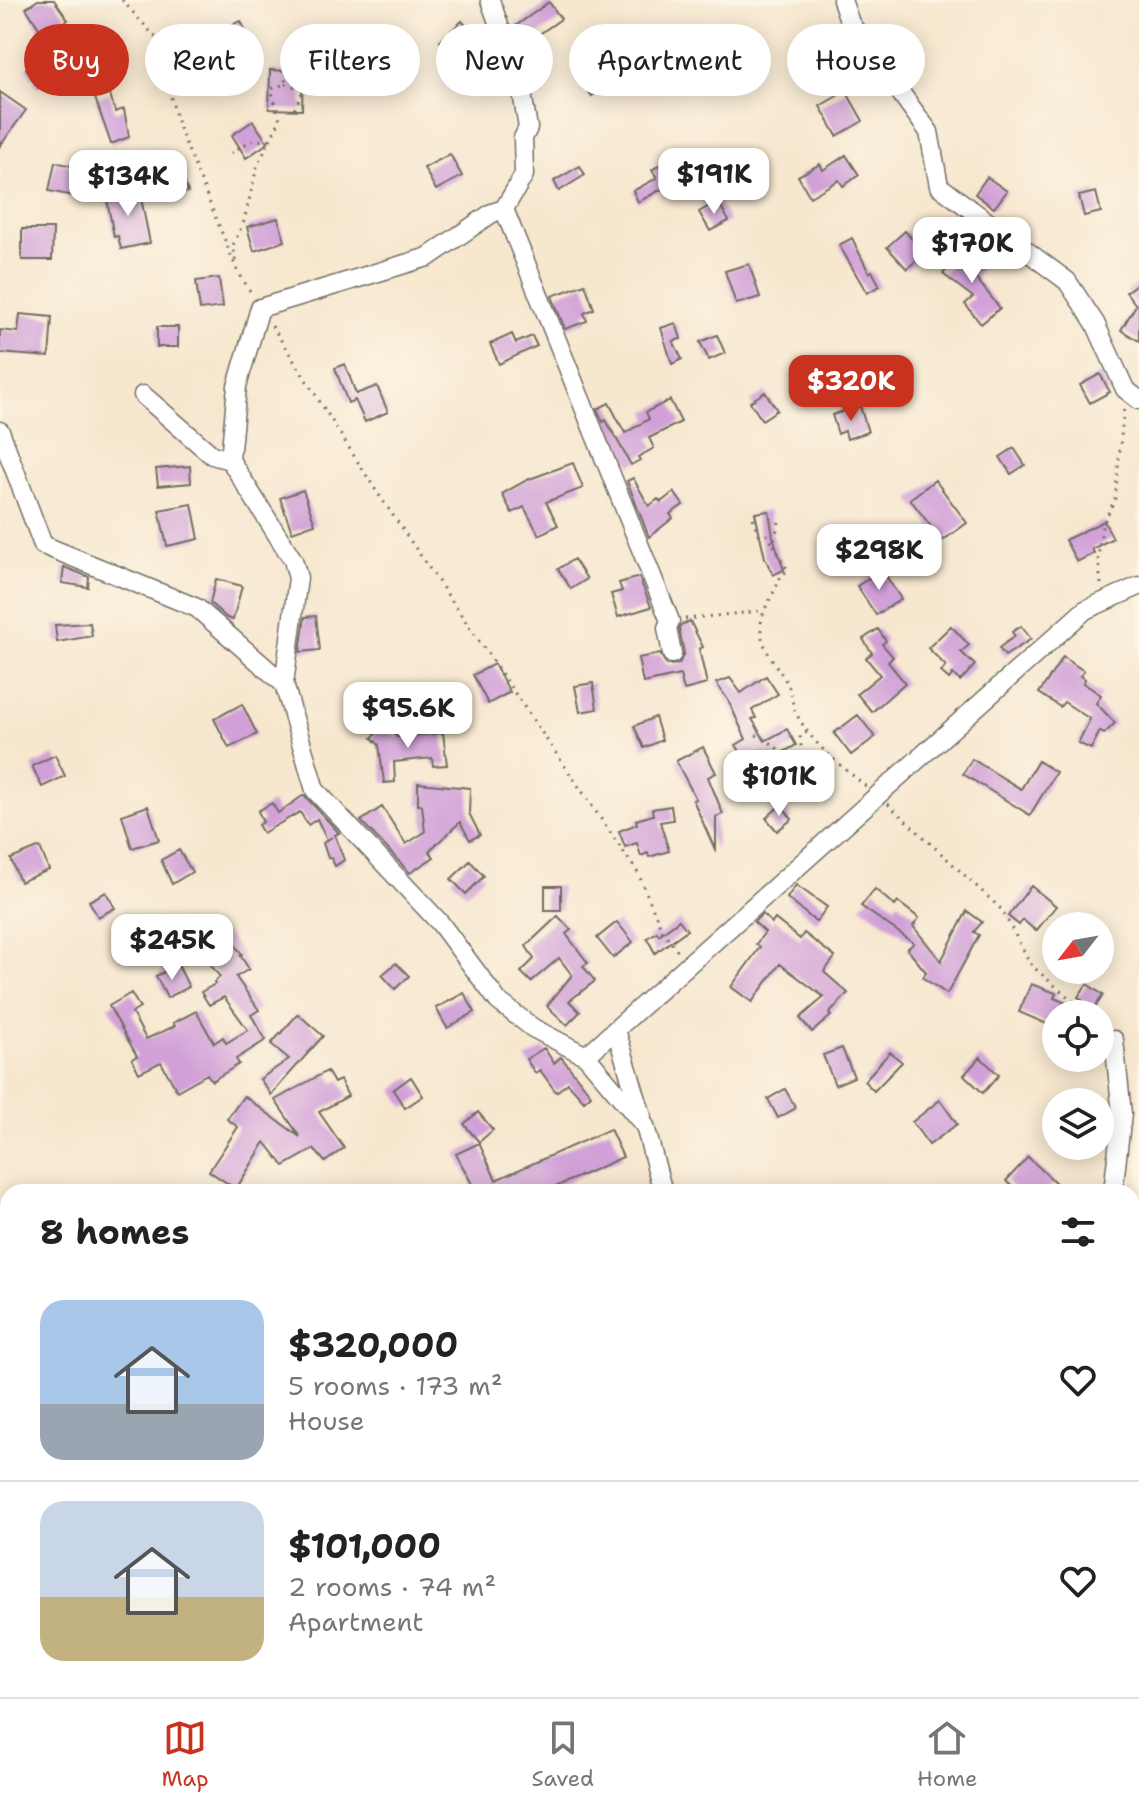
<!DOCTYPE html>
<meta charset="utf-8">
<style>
:root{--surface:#fff;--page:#f6f6f6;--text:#222;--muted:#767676;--line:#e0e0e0;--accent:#c8321e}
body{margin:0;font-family:"Shantell Sans",sans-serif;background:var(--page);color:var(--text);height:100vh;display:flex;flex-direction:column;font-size:30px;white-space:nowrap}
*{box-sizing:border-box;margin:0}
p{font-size:26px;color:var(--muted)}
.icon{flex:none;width:44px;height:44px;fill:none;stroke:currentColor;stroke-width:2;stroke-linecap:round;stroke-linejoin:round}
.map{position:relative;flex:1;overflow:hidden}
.drawer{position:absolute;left:0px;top:1184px;width:1140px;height:514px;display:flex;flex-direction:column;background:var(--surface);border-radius:24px 24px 0 0;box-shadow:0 4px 20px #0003}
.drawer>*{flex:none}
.hud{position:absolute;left:24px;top:24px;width:1092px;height:72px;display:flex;gap:16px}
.needle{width:52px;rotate:239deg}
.controls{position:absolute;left:1042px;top:912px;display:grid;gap:16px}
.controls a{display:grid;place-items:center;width:72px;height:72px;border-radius:50%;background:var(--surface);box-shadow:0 4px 20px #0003;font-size:40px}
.price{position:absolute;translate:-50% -68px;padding:0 18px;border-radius:16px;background:#fff;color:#222;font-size:26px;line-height:52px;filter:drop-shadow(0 2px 4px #0008)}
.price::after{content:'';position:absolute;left:50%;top:48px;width:24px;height:18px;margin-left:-12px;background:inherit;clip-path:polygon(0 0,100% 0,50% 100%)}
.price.current{background:var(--accent);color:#fff}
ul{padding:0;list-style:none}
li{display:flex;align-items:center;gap:24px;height:200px;padding:0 40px}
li+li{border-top:2px solid var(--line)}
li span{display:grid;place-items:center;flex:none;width:224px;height:160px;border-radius:24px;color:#555}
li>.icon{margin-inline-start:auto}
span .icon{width:96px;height:96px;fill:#fffc;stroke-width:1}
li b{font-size:34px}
h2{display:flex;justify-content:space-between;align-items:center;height:96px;padding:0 40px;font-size:34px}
.pill{padding:0 28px;border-radius:36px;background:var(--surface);box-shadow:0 4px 20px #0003;font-size:28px;line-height:72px}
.pill.current{background:var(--accent);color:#fff}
.tab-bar{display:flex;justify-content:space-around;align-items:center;height:112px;border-top:2px solid var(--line);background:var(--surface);font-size:22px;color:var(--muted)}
.tab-bar a{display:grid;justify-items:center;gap:4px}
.tab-bar .current{color:var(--accent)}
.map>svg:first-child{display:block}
</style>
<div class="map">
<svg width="1139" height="1697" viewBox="0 0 1139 1697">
<rect width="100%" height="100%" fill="#fcf5e5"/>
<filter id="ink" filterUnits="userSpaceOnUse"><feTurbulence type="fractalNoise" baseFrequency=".0125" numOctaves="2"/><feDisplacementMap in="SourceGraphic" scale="16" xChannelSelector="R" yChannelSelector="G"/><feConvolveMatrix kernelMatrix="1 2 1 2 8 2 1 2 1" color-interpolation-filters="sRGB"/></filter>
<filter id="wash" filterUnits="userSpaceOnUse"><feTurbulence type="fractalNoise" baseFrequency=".006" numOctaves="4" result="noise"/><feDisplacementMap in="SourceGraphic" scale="32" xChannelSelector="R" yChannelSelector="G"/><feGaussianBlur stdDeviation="1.8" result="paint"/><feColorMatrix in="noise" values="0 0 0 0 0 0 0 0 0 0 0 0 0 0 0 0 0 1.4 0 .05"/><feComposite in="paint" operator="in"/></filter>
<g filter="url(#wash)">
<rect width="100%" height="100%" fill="#f7e7cf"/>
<g id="blocks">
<!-- building -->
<path fill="#d1a0d8" d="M38 0H54L68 20 44 36 26 8Z
M549 2 561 19 525 44 513 28Z
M241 21 251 44 233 51 223 28Z
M462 21 487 49 463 70 440 41Z
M625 38 640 56 592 96 577 78Z
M359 42 380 82 358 94 346 73 353 69 346 46Z
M42 59 53 79 38 88 26 68Z
M270 70 303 72 302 110 269 109Z
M846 91 863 121 837 136 820 106Z
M0 92 26 110 0 146Z
M110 94 115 112 124 109 129 137 111 144 95 98Z
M253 121 268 143 246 158 232 135Z
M450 154 462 176 436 190 424 168Z
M846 155 859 175 843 186 839 180 810 197 798 176 820 164 823 170Z
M673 156 686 176 638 202 633 191 657 178 652 170Z
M177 161 188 192 170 196 168 181 161 183 156 169Z
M55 162 94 171 88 199 49 191Z
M580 166 585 175 559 191 554 181Z
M987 177 1007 191 994 208 975 194Z
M139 188 150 243 121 249 118 236 114 237 106 194Z
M1096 192 1101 212 1084 216 1079 196Z
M718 201 729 221 710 231 699 212Z
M278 218 285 241 254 251 247 227Z
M22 229H53L52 260H22Z
M905 231 924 253 907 269 887 247Z
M852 238 869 273 872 271 880 286 867 293 839 245Z
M963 248 985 264 975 277 1000 308 981 324 965 304 973 297 943 274Z
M749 264 760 297 736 304 725 271Z
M219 278 223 307 200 310 196 281Z
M1139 282V341L1121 330 1136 305 1126 292Z
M585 284 594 309 584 313 587 321 565 329 552 296Z
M20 314 52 317 49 357 0 353V330L18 332Z
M676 323 681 339 673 341 682 359 672 364 661 328Z
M157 327H178V347H157Z
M512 334 516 343 532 336 537 346 499 364 490 344Z
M717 335 725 353 709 360 700 342Z
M345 364 356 394 377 386 388 412 365 422 355 400 348 403 335 368Z
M1100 374 1110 392 1090 403 1080 385Z
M765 392 777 410 762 420 750 402Z
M670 400 681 422 649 438 654 448 638 457 640 460 631 465 606 420 603 422 597 409 609 403 625 433 649 419 646 412Z
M860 406 868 432 847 439 845 431 838 434 832 415Z
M1014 448 1025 465 1011 474 1000 457Z
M573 463 583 488 546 502 558 525 539 535 524 507 512 513 502 494 527 480Z
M190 466 191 483 158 486 156 469Z
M633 478 649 506 658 499 661 502 674 492 683 505 670 514 673 518 649 537 627 481Z
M935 480 967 523 942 541 910 499Z
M303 490 315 524 292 532 280 498Z
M192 504 199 539 167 546 159 510Z
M769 511 773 537 784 570 773 575 765 558 755 513Z
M1104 521 1113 538 1092 549 1094 553 1077 562 1065 540Z
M574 559 587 579 571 589 558 569Z
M64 567 89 577 88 587 62 583Z
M882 570 901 599 876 615 857 586Z
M639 577 651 607 618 617 611 594 622 591 619 583Z
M216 579 242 586 233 620 227 618 210 603Z
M316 616 320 650 300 652 305 617Z
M690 621 703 647 699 649 707 684 684 690 680 675 643 683 638 658 660 654 667 665 679 664 684 653 679 629 681 625Z
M90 623 92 636 57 642 55 625Z
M951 626 969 645 961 652 975 665 960 681 953 674 949 679 941 672 946 666 928 648Z
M1021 626 1031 639 1005 656 999 648 1015 636 1012 632Z
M878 629 886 641 882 644 893 657 888 662 905 683 872 712 857 694 880 675 866 658 872 653 863 639Z
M1063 657 1084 671 1080 676 1085 679 1083 683 1101 695 1096 703 1115 723 1104 734 1100 731 1091 749 1078 743 1090 719 1064 702 1060 707 1039 693Z
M494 664 510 692 488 704 473 675Z
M766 676 778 694 752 710 756 718 752 719 765 741 787 729 796 745 775 757 779 765 770 770 759 750 745 759 736 745 746 739 728 700 716 683 730 678 741 693Z
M593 683 597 709 580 712 575 686Z
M403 687 409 704 388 712 384 700 394 696 393 691Z
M242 704 257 734 229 748 214 719Z
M858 715 875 737 851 755 834 733Z
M655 717 662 740 644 748 634 726Z
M384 725 397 737 443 733 447 765 433 766 432 758 394 762 395 782 384 783 379 745 372 738Z
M703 747 716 773 708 777 723 814 716 817V852L693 800 696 799 676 761Z
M55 755 65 776 42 787 32 766Z
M972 759 1021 789 1038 761 1056 772 1030 815 963 774Z
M418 783 470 788 469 813 480 835 470 840 460 822 429 851 434 857 410 873 361 821 382 807 406 844 425 832 422 805H418Z
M304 795 339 833 335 835 344 860 335 866 331 858H328L323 843 332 837 327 840 317 819 308 825 300 812 263 833 258 825 263 822 258 811 272 803 278 813Z
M781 805 792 819 777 831 766 818Z
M148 806 159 840 132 848 122 815Z
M671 806 673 820 660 822 669 851 649 857 648 853 641 856 637 843 625 847 619 831 637 824 636 820 653 815 652 809Z
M40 847 49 870 20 882 11 859Z
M179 850 192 872 172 884 161 860Z
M470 861 484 876 466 894 451 879Z
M796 885 827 907 816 922 787 898Z
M545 886H561V910H545Z
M1031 886 1056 906 1036 931 1023 920 1019 925 1008 916Z
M875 889 895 906 898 902 919 918 913 926 941 961 967 911 982 922 974 932 979 935 947 994 923 978 926 972 907 949 914 943 861 906Z
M106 892 115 908 98 917 89 901Z
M762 914 772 923 775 919 800 939 804 933 835 957 824 972 848 993 829 1014 831 1016 812 1032 800 1018 824 997 780 964 752 1002 731 987 760 947 756 944 765 932 754 922Z
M558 916 571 930 566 934 588 963 583 966 595 981 569 1001 580 1012 567 1025 547 1006 572 975 559 958 531 982 521 972 534 959 526 946Z
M679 920 687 930 655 953 647 938 657 932 659 935Z
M617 922 633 942 613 958 597 938Z
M224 931 242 954 240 955 249 969 236 977 259 1010 251 1015 266 1040 236 1059 239 1064 212 1081 207 1074 177 1091 161 1062 139 1073 132 1059 137 1056 109 1006 131 993 140 1008 132 1013 146 1039 175 1026 173 1023 196 1011 214 1043 223 1037 226 1043 248 1030 224 997 209 1005 201 992 215 984 214 982 220 977 199 950Z
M396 963 409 976 395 989 382 975Z
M178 965 189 987 167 998 156 976Z
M1031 984 1056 993 1054 998 1066 1003 1061 1014H1056V1028L1019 1012Z
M1087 984 1103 995 1094 1009 1078 997Z
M464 993 475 1012 447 1028 436 1008Z
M298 1014 323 1036 271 1095 260 1079 289 1059 271 1044Z
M544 1048 554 1063 561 1057 591 1095 584 1101 568 1083 556 1092 540 1070 535 1073 526 1059Z
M842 1048 854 1077 835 1085 823 1055Z
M890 1052 902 1062 874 1091 864 1081Z
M980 1057 999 1075 983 1093 964 1075Z
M327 1071 334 1083 340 1080 348 1096 319 1112 344 1148 325 1162 314 1149 284 1166 265 1142 236 1189 209 1171 238 1127 227 1119 244 1096 300 1137 275 1100Z
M411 1077 423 1096 405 1108 393 1090Z
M785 1089 796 1108 778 1118 768 1099Z
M940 1100 957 1124 929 1145 912 1122Z
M478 1112 493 1130 479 1142 464 1124Z
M610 1129 623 1157 544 1192H476L456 1154 479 1143 496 1180Z
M1028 1157 1055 1182 1046 1192H1018L1006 1181Z"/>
</g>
</g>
<g filter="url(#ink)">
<use href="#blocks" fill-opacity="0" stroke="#726d64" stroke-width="2"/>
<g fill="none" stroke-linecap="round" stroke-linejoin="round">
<defs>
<path id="minor" d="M490 0 521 87 528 128 523 138 524 175 504 209 492 213 428 257 260 308 237 386 230 460 293 560 298 578 284 684 315 790 440 923 498 1001 533 1028 586 1056 645 1126 663 1192
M842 0 850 23 929 132 939 186 1067 281 1095 323 1125 389 1139 400
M504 209 670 621 667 628 672 654
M143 395 212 455 230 460
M0 431 43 545 197 608 284 684
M616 1030 642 1116
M586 1056 1085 610 1139 586
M1113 1192 1122 1114 1114 1040
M1132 1574 1139 1571
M193 1690 194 1697
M430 1690 432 1697
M646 1697 668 1690
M751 1697 752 1690"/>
</defs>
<!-- minor casing -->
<use href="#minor" stroke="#726d64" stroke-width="21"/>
<!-- path -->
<path stroke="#726d64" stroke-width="3" stroke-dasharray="2 6" stroke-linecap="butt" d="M122 0 156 38 178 125 237 270 253 296
M285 84 304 89 293 112
M270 140 280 120 271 89 285 84 289 56
M231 153 250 141 270 140 257 167 244 221 233 245 236 263
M272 326 375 489 638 873 662 930 679 953
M753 518 759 534 767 535 773 544
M779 522 773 544 788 571 781 575C775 595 759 610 761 632 763 652 781 670 789 687 792 695 792 703 795 711 811 744 839 764 867 787
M1101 584 1098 558 1102 526 1115 499 1124 407
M685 619 761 611
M756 735C774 741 778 753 794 760L802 755 800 736 807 732
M888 804 1001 909 1032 966 1088 1014
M1044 1690 1046 1697"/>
<!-- minor -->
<use href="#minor" stroke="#fff" stroke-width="18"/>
</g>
</g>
</svg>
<div class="controls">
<a><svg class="needle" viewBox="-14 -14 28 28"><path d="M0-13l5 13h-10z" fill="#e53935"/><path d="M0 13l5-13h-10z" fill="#767676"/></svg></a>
<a><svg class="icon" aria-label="locate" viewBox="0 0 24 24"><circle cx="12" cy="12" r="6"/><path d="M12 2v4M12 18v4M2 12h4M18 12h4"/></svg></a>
<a><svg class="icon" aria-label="layers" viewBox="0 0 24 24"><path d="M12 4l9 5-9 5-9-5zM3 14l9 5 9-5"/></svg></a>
</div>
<b class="price" style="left:714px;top:216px">$191K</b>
<b class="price" style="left:128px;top:218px">$134K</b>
<b class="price" style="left:972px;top:285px">$170K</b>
<b class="price current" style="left:851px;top:423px">$320K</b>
<b class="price" style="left:879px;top:592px">$298K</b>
<b class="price" style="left:408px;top:750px">$95.6K</b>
<b class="price" style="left:779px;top:818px">$101K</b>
<b class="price" style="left:172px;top:982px">$245K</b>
<div class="hud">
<a class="pill current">Buy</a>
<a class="pill">Rent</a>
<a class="pill">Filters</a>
<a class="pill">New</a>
<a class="pill">Apartment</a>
<a class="pill">House</a>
</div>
<section class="drawer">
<h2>8 homes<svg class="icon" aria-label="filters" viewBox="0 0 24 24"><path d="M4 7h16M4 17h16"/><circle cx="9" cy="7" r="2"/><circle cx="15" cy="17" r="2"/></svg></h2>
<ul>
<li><span style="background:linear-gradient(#a9c7e8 65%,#9aa5b1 0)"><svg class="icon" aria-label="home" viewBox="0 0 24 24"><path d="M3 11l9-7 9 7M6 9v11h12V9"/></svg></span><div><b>$320,000</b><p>5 rooms · 173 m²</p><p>House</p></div><svg class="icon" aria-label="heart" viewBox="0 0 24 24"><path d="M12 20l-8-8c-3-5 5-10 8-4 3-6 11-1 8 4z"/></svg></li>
<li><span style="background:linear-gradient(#c9d6e8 60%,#c2b280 0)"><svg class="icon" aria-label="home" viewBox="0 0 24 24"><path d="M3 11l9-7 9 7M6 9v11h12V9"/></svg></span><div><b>$101,000</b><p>2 rooms · 74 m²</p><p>Apartment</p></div><svg class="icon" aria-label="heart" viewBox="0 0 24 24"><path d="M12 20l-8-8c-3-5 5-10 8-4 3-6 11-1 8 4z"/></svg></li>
</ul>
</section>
</div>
<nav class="tab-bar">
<a class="current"><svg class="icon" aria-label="map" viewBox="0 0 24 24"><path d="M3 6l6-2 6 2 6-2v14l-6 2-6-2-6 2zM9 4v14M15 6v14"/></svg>Map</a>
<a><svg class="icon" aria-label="saved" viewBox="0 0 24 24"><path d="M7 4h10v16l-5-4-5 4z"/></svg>Saved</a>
<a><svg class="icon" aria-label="home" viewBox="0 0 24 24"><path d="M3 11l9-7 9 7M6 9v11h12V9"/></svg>Home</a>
</nav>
